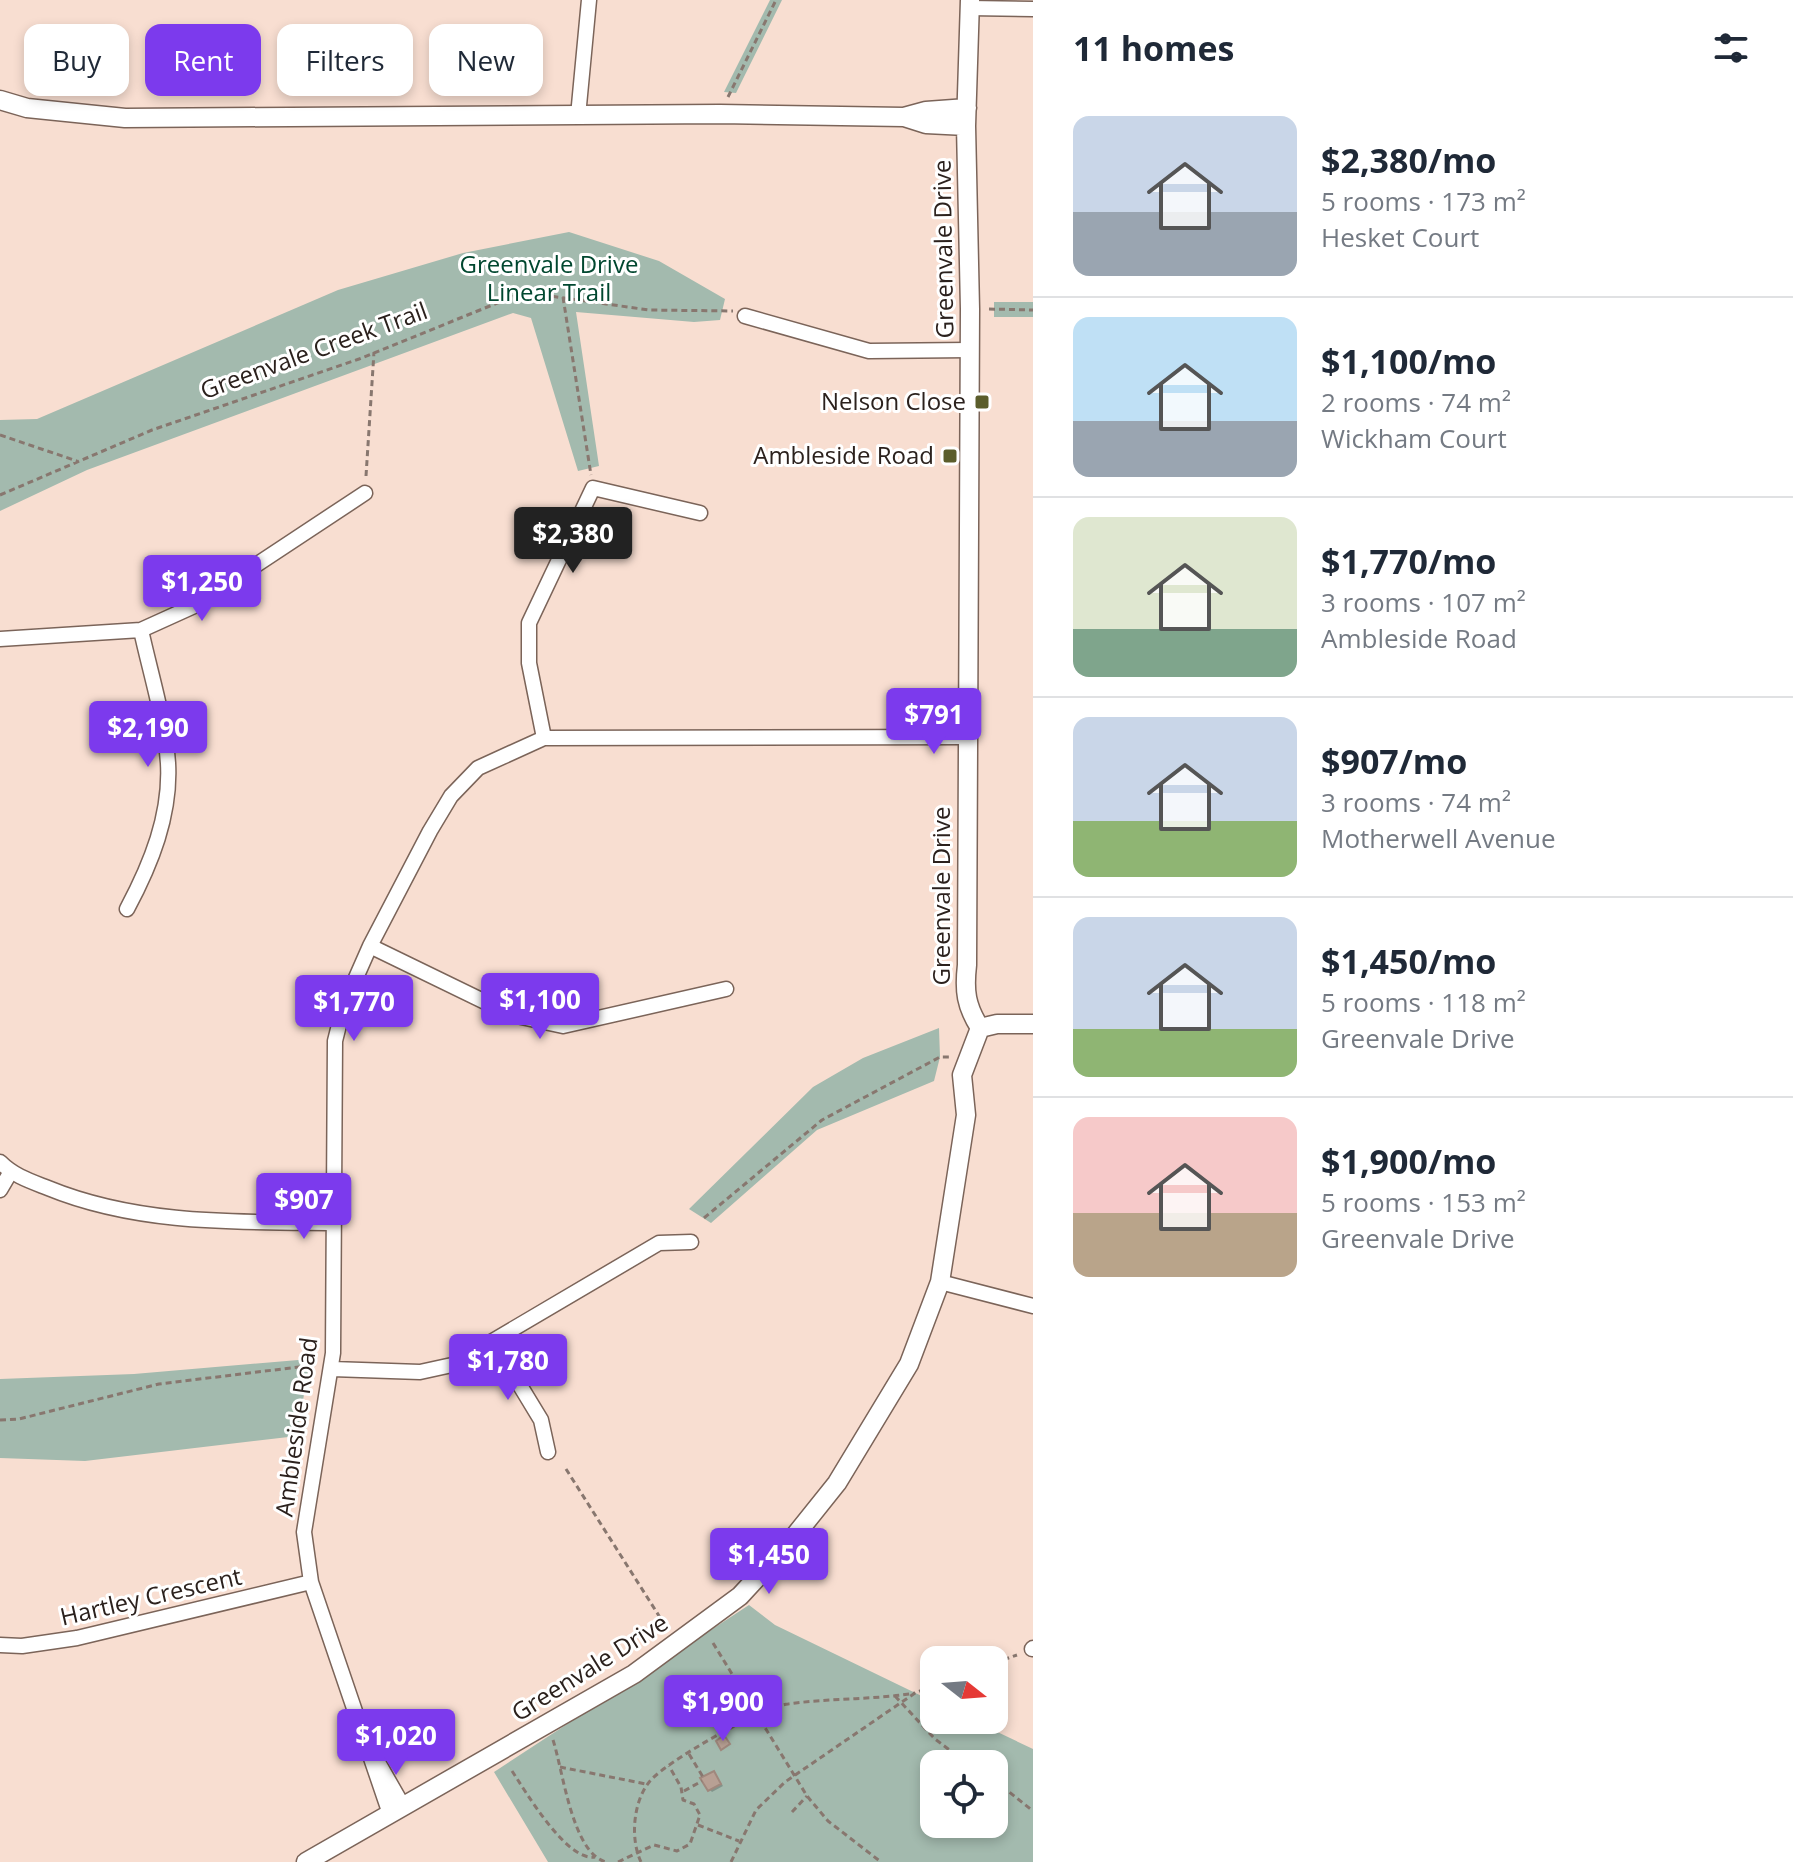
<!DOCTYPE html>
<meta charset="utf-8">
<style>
:root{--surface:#fff;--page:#f6f6f7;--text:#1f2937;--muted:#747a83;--line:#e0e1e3;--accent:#7c3aed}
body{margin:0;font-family:"Open Sans",sans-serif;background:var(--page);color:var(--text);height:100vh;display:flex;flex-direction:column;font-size:30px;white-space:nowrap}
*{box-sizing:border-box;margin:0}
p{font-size:26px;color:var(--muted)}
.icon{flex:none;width:44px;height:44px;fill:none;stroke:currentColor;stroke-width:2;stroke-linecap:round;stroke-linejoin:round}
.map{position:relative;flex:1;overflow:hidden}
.panel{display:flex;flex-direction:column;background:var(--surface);width:760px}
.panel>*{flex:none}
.banner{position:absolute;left:24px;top:24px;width:760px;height:72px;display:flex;gap:16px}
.needle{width:52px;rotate:107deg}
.fabs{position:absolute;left:920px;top:1646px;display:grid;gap:16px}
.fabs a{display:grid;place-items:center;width:88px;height:88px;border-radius:16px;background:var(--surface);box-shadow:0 4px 12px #0003;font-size:40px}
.price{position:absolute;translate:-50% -68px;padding:0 18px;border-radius:8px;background:var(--accent);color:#fff;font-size:26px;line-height:52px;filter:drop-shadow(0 2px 4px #0008)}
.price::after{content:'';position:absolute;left:50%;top:48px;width:24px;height:18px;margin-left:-12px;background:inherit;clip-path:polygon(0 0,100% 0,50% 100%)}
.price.on{background:#222;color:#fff}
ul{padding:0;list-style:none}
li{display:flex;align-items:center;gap:24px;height:200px;padding:0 40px}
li+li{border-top:2px solid var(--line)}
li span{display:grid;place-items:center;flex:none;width:224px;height:160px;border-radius:16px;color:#555}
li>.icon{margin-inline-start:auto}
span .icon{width:96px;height:96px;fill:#fffc;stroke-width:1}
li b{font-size:34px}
h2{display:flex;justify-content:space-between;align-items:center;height:96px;padding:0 40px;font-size:34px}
.pill{padding:0 28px;border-radius:16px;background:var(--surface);box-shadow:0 4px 12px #0003;font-size:28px;line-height:72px}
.pill.on{background:var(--accent);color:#fff}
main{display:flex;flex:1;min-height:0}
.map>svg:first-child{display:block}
</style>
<main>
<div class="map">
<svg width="1033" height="1862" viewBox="0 0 1033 1862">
<rect width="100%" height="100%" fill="#f8ded1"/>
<!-- green -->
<path fill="#a3baae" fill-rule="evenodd" d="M770 0H782L736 93 724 92Z
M569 232 659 261 725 299 720 320 694 322 576 312 599 466 578 471 531 318 513 313 87 470 0 511V420L37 419 338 290 463 253Z
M994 302H1033V317H994Z
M939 1028 940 1057 934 1081 817 1130 711 1223 689 1209 813 1087 863 1058Z
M310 1359 297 1436 85 1461 0 1458V1379L134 1374Z
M749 1605 775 1625 934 1702V1720H972L1033 1749V1862H548L494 1772ZM934 1764H994V1824H934Z"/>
<!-- shadow -->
<path fill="#0003" d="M714 1773 723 1786 712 1792 710 1790Z"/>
<!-- building -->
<path fill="#b8a094" stroke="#a0887d" stroke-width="2" d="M724 1735 730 1744 721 1750 716 1741Z
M714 1771 721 1784 708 1791 700 1778Z"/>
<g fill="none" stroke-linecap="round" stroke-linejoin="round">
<defs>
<path id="minor" d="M969 8 1033 9
M578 116 589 0
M745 316 869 351 970 350
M0 639 141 630 194 606 365 493
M544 738 529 663V623L593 488 700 513
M127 909C151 864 171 815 168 763 165 719 150 672 141 630
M370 946 512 1015 563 1026 726 989
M0 1162C14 1176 30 1181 48 1188 138 1225 238 1222 334 1223
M0 1190 10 1173
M940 1282 1033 1306
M493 1341 541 1420 548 1452
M332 1369 420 1372 452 1365 659 1243 691 1242
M0 1645 22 1646 77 1638 311 1582
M1032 1649 1033 1648
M375 1757 403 1806
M390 1814 311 1582 304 1532 333 1353 335 1041 344 1005 370 946 430 831 451 796 478 768 544 738 966 737"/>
<path id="tertiary" d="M970 0 966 126 970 309 967 965C964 991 966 1006 980 1028
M0 100 27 108 125 118 720 114 904 117 926 124 966 126
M904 117 926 111 967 108
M980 1028 997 1024H1033
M306 1862 634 1674 740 1596 789 1543 837 1483 909 1364 940 1282 966 1115 962 1075 980 1028"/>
</defs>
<!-- minor casing -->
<use href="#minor" stroke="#7b6459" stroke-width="17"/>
<!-- tertiary casing -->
<use href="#tertiary" stroke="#7b6459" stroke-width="21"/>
<!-- path -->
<path stroke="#88776f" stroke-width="3" stroke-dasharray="6 4" stroke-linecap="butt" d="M728 97 776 0
M563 297 591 475
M989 309 1033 310
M0 435 77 461
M366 476 374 352
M0 495 152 430 359 359 517 295H543L649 310 733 311
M704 1218 822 1120 940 1057H949
M0 1420 19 1419 159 1384 315 1365
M566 1469 661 1619
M713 1643 807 1796 828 1821 881 1862
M994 1663 1017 1655
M895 1696 935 1739 968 1764
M553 1740C563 1770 572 1853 606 1862
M689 1754 703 1777
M560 1767 646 1784
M512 1771C526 1792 567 1862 595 1857
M994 1780 1033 1811
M684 1791 702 1781
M792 1812 807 1796
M698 1825 739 1841
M618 1862 654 1845 677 1851 690 1844 700 1815 694 1804 683 1800 681 1787 669 1766
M641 1862C630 1839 633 1801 650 1781 667 1761 762 1707 788 1704 830 1698 873 1700 915 1693
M731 1862 756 1810 785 1782 915 1693 934 1685"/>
<!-- minor -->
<use href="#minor" stroke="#fff" stroke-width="14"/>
<!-- tertiary -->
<use href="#tertiary" stroke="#fff" stroke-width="18"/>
</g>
<!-- markers -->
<g fill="#5b5d2b" stroke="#fff" stroke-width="3">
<rect x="974" y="394" width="16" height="16" rx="4"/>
<rect x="942" y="448" width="16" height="16" rx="4"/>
</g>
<g text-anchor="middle" stroke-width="6" stroke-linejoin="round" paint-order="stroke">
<!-- street labels -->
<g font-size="24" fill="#2b211d" stroke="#fff">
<text transform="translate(944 249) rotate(-91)" y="8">Greenvale Drive</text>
<text transform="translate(314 351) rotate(-20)" y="8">Greenvale Creek Trail</text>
<text transform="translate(942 896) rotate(-90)" y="8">Greenvale Drive</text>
<text transform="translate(297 1427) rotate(-82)" y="8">Ambleside Road</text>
<text transform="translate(151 1597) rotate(-13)" y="8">Hartley Crescent</text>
<text transform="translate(590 1668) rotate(-32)" y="8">Greenvale Drive</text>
</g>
<!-- park labels -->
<g font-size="24" fill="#00472f" stroke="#fff">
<text x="549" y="273">Greenvale Drive<tspan x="549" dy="28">Linear Trail</tspan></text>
</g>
<!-- poi labels -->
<g font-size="24" fill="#2b211d" stroke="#fff" text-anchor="end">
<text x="966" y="410">Nelson Close</text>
<text x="934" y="464">Ambleside Road</text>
</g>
</g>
</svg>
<div class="fabs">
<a><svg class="needle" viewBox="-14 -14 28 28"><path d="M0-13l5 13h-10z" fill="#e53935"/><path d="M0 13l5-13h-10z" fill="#747a83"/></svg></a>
<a><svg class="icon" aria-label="locate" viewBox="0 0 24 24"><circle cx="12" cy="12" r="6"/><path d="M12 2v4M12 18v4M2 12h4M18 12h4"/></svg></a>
</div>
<b class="price on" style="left:573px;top:575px">$2,380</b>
<b class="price" style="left:202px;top:623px">$1,250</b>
<b class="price" style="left:934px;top:756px">$791</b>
<b class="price" style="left:148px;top:769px">$2,190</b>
<b class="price" style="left:540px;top:1041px">$1,100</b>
<b class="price" style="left:354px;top:1043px">$1,770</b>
<b class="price" style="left:304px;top:1241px">$907</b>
<b class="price" style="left:508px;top:1402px">$1,780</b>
<b class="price" style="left:769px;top:1596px">$1,450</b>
<b class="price" style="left:723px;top:1743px">$1,900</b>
<b class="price" style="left:396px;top:1777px">$1,020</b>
<div class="banner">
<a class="pill">Buy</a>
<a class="pill on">Rent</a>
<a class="pill">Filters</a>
<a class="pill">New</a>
</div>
</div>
<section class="panel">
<h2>11 homes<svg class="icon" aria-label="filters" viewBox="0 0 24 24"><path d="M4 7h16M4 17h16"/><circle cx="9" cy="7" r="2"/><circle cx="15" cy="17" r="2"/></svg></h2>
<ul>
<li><span style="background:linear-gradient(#c9d6e8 60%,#9aa5b1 0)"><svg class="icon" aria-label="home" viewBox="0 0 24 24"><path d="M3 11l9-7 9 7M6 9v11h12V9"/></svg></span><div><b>$2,380/mo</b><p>5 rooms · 173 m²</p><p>Hesket Court</p></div></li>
<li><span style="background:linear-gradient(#bfe0f5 65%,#9aa5b1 0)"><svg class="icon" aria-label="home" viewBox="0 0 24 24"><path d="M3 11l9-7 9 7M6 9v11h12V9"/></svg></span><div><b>$1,100/mo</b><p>2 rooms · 74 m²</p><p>Wickham Court</p></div></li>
<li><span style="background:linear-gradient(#dfe7d0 70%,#7fa58c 0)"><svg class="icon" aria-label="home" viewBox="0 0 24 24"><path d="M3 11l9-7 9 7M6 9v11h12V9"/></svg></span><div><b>$1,770/mo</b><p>3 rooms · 107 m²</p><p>Ambleside Road</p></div></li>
<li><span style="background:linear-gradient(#c9d6e8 65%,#8fb573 0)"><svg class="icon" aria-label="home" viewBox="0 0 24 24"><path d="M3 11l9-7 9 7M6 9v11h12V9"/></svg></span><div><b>$907/mo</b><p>3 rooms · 74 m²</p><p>Motherwell Avenue</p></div></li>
<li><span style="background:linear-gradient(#c9d6e8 70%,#8fb573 0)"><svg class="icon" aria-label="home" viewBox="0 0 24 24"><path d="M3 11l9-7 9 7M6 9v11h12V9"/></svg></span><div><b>$1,450/mo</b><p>5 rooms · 118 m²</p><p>Greenvale Drive</p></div></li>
<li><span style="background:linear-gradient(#f6c9c9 60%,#b9a48a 0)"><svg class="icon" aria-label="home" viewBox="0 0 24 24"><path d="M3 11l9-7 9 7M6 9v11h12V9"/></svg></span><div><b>$1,900/mo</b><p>5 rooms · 153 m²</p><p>Greenvale Drive</p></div></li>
</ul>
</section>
</main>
